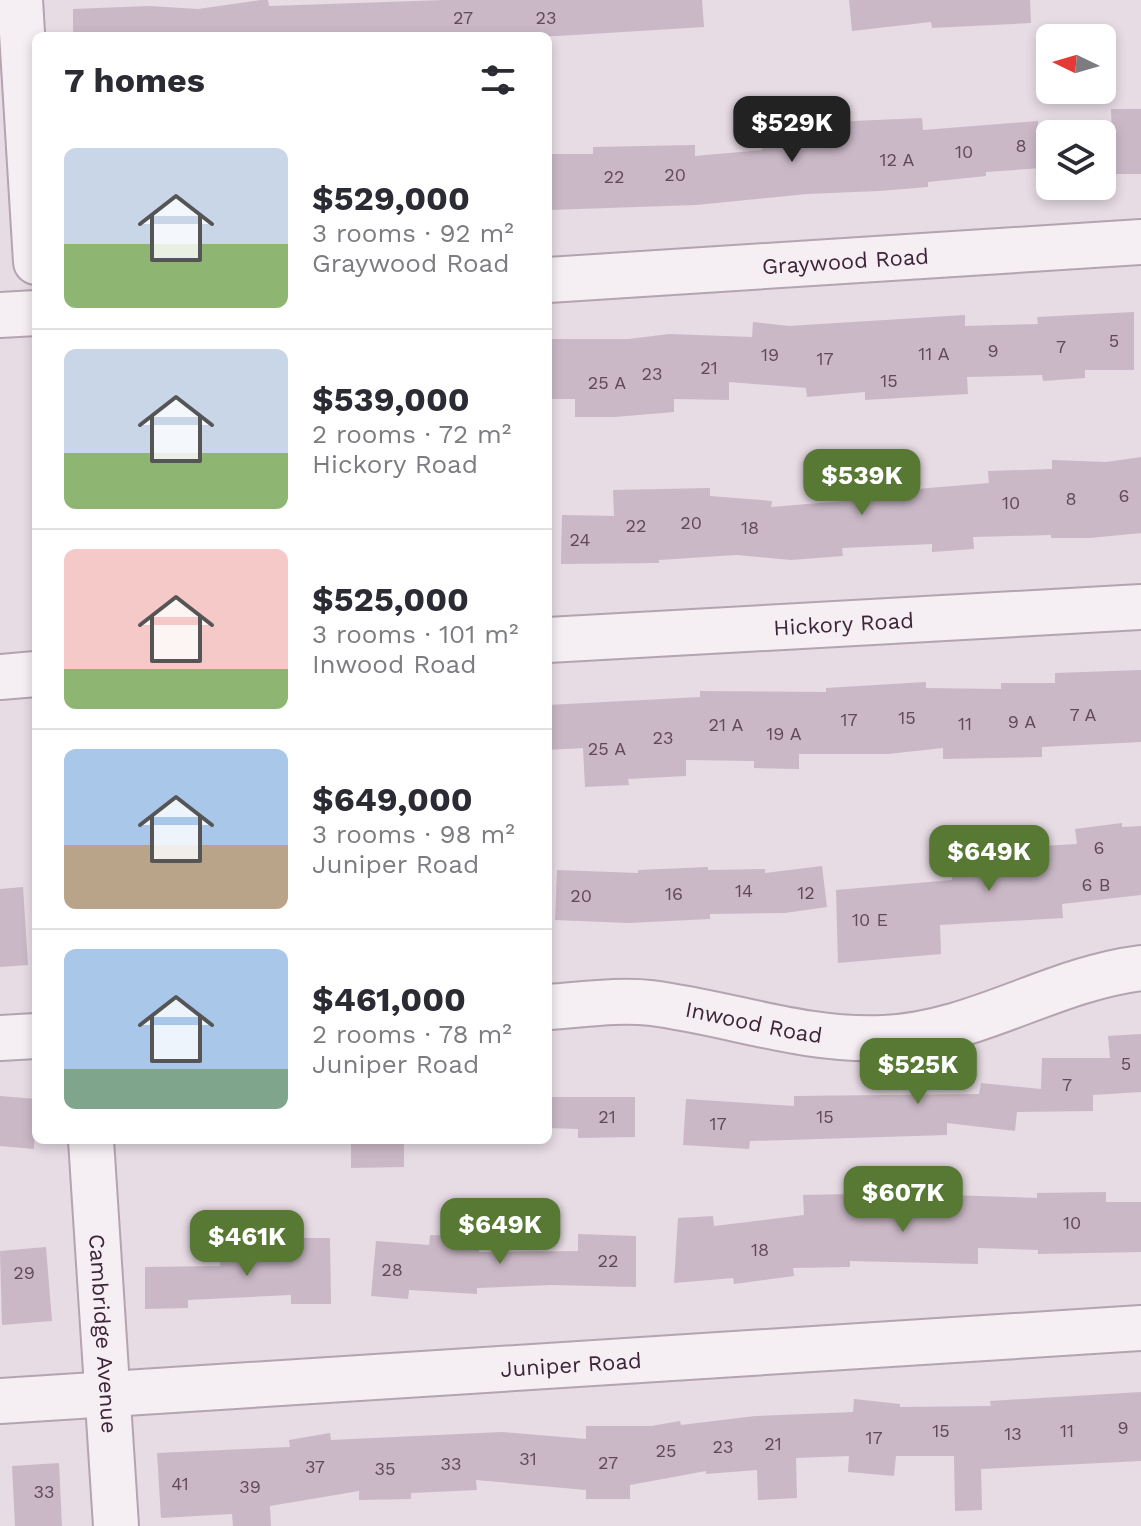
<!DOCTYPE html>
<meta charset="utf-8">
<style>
:root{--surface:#fff;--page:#f2f2f3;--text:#2b2b33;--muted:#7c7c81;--line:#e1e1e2;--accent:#577933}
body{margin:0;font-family:"Work Sans",sans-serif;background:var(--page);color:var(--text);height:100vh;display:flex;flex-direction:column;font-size:30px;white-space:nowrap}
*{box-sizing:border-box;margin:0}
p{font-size:26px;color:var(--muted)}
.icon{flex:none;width:44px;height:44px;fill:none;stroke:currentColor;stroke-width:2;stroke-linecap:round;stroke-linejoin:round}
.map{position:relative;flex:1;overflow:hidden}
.panel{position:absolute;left:32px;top:32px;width:520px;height:1112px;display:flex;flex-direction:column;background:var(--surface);border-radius:12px;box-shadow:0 4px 12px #0003}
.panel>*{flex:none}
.needle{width:52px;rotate:275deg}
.controls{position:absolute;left:1036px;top:24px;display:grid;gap:16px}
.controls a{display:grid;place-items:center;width:80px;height:80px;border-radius:12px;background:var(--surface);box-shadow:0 4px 12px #0003;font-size:40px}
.price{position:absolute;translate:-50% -68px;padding:0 18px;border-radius:16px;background:var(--accent);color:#fff;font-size:26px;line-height:52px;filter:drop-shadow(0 2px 4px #0008)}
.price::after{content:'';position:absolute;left:50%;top:48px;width:24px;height:18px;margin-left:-12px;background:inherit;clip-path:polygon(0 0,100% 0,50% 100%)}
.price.selected{background:#222;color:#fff}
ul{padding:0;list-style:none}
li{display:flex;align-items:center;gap:24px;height:200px;padding:0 32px}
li+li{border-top:2px solid var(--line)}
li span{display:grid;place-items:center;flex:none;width:224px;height:160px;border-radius:12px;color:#555}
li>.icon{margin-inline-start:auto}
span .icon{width:96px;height:96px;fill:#fffc;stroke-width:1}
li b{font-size:34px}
h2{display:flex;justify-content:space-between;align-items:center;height:96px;padding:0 32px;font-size:34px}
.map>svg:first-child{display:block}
</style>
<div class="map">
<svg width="1141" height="1526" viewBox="0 0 1141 1526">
<rect width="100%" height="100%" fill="#e7dbe4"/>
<!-- building -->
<path fill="#cab8c6" d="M261 0H268L269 6 445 0H702L704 27 558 36H73V9L149 6 198 9Z
M849 0H1030L1031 23 932 28 931 22 852 31Z
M1111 109H1141V174H1113Z
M922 118 923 130 1038 121 1042 168 986 172V176L928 182V187L879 191 807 194 696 205 548 210V154H593V147L695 145V156L762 150V125Z
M1134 312V370H1085V378L1043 381 1042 375 967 377 968 394 865 400V392L807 397 806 388 729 382V400L674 399V412L615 417H575V399H548V339H629L669 334 752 337 753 322 789 326 965 315V326L1038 324 1037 317Z
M1141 457V533L1090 538H1051V535L973 537 974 549 932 552V544L842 548 843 556 791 560 736 555 659 560V563L561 564 562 515 614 516 613 490 710 488V496L772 501 771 507 856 500 854 471 903 469 904 490 989 483 988 471 1052 469V460L1106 462Z
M1141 670V742L1042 747V757L943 759V748L888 754H799V769L754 768V761L686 760V776L628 779 629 785 585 787 583 748 548 750V705L700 697V691L826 692V688L926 682V688L1001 689V683H1055V673Z
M1122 823V827L1141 826V895L1062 904 1063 918 940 925 941 954 838 963 836 890 952 880 951 851 1077 844 1075 829Z
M822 866 827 907 785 913 710 914V919L628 923 555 920 557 870 638 873V870L708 867V870L765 869V873Z
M23 887 28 965 0 967V889Z
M1141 1034V1092L1093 1095V1111L1017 1112 1015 1131 947 1123V1135L750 1141 749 1149 683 1145 686 1099 794 1106V1096L979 1094 981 1083 1041 1089 1042 1058H1110L1108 1036Z
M0 1096 36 1099 34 1149 0 1146Z
M548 1097H635V1137L578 1138V1129L548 1128Z
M351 1140H404V1167L351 1168Z
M1106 1192V1202H1141V1252L1038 1254V1250L978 1248V1264L850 1261V1267L793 1268 794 1276 734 1284 733 1278 674 1283 678 1218 713 1216 714 1226 804 1215 803 1195 849 1194V1207L947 1208 948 1195 1037 1198V1193Z
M578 1234 636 1236V1287L551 1285 477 1288V1294L409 1290 408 1299 371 1296 376 1241 429 1245 430 1235 480 1237 479 1252 578 1251Z
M291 1238H330L331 1304H291V1295L188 1300V1308L145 1309V1267L220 1266V1260L291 1257Z
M46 1247 52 1321 2 1325 0 1251Z
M1141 1392V1461L981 1469 982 1510 955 1511 954 1456H896L894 1476 848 1472 849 1456 796 1458 797 1498 758 1500 757 1470 706 1474V1471L630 1485V1499H586V1490L476 1480 477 1490 411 1493V1499L359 1500V1491L270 1506 271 1526H233L232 1514 161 1518 157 1453 290 1447 289 1440 330 1433 331 1440 502 1432 586 1439V1426H651L680 1421 681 1425 755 1416 853 1412 854 1399 900 1404V1407L991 1406 990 1401Z
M59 1463 62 1526H15L12 1466Z"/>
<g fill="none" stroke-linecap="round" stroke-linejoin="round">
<defs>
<g id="minor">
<path d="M20 0 36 262"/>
<path id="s1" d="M548 280 1141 242"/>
<path d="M0 315 36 313"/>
<path id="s2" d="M548 640 1141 607"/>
<path d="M0 677 36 674"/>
<path id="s3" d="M548 1007C581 1005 618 999 651 1003 730 1013 804 1042 884 1038 975 1034 1052 979 1141 968"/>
<path d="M0 1038 36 1036"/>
<path id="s4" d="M91 1140 116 1526"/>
<path id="s5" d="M0 1401 1141 1328"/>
</g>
</defs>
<!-- minor casing -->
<use href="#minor" stroke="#b4a4b0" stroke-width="48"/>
<!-- minor -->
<use href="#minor" stroke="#f5eef3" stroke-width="44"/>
</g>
<g text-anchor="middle" stroke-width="6" stroke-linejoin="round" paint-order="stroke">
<!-- number labels -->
<g font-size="18" fill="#61495c">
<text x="463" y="24">27</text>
<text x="546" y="24">23</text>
<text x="1021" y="152">8</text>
<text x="964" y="158">10</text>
<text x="897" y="166">12 A</text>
<text x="675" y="181">20</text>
<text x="614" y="183">22</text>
<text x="1114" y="347">5</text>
<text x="1061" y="353">7</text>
<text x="993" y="357">9</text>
<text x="934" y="360">11 A</text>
<text x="770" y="361">19</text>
<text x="825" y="365">17</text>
<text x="709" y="374">21</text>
<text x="652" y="380">23</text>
<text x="889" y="387">15</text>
<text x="607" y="389">25 A</text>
<text x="1124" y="502">6</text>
<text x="1071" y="505">8</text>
<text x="1011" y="509">10</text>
<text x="691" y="529">20</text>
<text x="636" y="532">22</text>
<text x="750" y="534">18</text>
<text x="580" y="546">24</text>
<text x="1083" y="721">7 A</text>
<text x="907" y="724">15</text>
<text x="849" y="726">17</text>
<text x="1022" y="728">9 A</text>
<text x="965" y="730">11</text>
<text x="726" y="731">21 A</text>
<text x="784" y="740">19 A</text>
<text x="663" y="744">23</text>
<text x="607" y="755">25 A</text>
<text x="1099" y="854">6</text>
<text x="1096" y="891">6 B</text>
<text x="744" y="897">14</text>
<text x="806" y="899">12</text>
<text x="674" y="900">16</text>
<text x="581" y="902">20</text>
<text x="870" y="926">10 E</text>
<text x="1126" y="1070">5</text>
<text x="1067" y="1091">7</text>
<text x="607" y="1123">21</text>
<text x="825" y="1123">15</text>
<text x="718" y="1130">17</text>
<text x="1072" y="1229">10</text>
<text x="760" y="1256">18</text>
<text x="608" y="1267">22</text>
<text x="392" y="1276">28</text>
<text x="24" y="1279">29</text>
<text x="1123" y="1434">9</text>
<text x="941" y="1437">15</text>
<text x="1067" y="1437">11</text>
<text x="1013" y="1440">13</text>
<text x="874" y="1444">17</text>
<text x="773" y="1450">21</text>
<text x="723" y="1453">23</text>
<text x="666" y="1457">25</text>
<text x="528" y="1465">31</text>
<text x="608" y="1469">27</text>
<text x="451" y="1470">33</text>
<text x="315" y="1473">37</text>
<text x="385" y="1475">35</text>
<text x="180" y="1490">41</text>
<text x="250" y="1493">39</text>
<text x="44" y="1498">33</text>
</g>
<!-- street labels -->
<g font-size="22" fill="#3e2438" stroke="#f5eaf3">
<text dy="8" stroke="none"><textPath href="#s1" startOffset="298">Graywood Road</textPath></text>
<text dy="8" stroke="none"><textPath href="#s2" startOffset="296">Hickory Road</textPath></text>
<text dy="8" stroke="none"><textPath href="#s3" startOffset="208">Inwood Road</textPath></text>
<text dy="8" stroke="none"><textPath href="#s4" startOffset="194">Cambridge Avenue</textPath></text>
<text dy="8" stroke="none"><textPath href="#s5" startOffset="572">Juniper Road</textPath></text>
</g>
</g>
</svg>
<div class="controls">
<a><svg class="needle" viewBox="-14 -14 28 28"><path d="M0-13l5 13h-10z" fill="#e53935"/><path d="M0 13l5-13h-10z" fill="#7c7c81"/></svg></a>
<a><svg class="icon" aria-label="layers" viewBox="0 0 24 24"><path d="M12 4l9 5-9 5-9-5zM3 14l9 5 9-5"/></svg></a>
</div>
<b class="price selected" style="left:792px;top:164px">$529K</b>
<b class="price" style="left:862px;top:517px">$539K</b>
<b class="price" style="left:989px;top:893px">$649K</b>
<b class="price" style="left:918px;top:1106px">$525K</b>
<b class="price" style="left:903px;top:1234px">$607K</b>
<b class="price" style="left:500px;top:1266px">$649K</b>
<b class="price" style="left:247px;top:1278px">$461K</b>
<section class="panel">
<h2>7 homes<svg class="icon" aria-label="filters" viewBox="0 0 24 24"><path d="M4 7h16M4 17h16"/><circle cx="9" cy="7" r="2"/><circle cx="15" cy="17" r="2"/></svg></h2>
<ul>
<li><span style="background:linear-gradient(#c9d6e8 60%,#8fb573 0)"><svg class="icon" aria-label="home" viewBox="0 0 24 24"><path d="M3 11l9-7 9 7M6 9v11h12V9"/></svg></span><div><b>$529,000</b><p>3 rooms · 92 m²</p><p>Graywood Road</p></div></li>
<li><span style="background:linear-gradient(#c9d6e8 65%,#8fb573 0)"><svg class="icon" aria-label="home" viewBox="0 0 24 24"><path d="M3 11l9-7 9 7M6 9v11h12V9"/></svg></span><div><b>$539,000</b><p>2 rooms · 72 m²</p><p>Hickory Road</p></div></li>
<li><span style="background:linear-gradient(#f6c9c9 75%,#8fb573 0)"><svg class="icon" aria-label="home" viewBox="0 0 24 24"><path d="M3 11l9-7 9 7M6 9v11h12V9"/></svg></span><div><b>$525,000</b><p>3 rooms · 101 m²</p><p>Inwood Road</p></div></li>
<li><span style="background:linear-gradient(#a9c7e8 60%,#b9a48a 0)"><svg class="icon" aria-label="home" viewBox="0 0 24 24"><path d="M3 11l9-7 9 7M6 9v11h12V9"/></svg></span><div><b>$649,000</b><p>3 rooms · 98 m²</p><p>Juniper Road</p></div></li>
<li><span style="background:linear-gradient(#a9c7e8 75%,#7fa58c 0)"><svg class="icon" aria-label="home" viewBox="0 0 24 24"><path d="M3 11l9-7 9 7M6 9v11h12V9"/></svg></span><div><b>$461,000</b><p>2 rooms · 78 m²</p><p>Juniper Road</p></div></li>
</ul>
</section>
</div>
